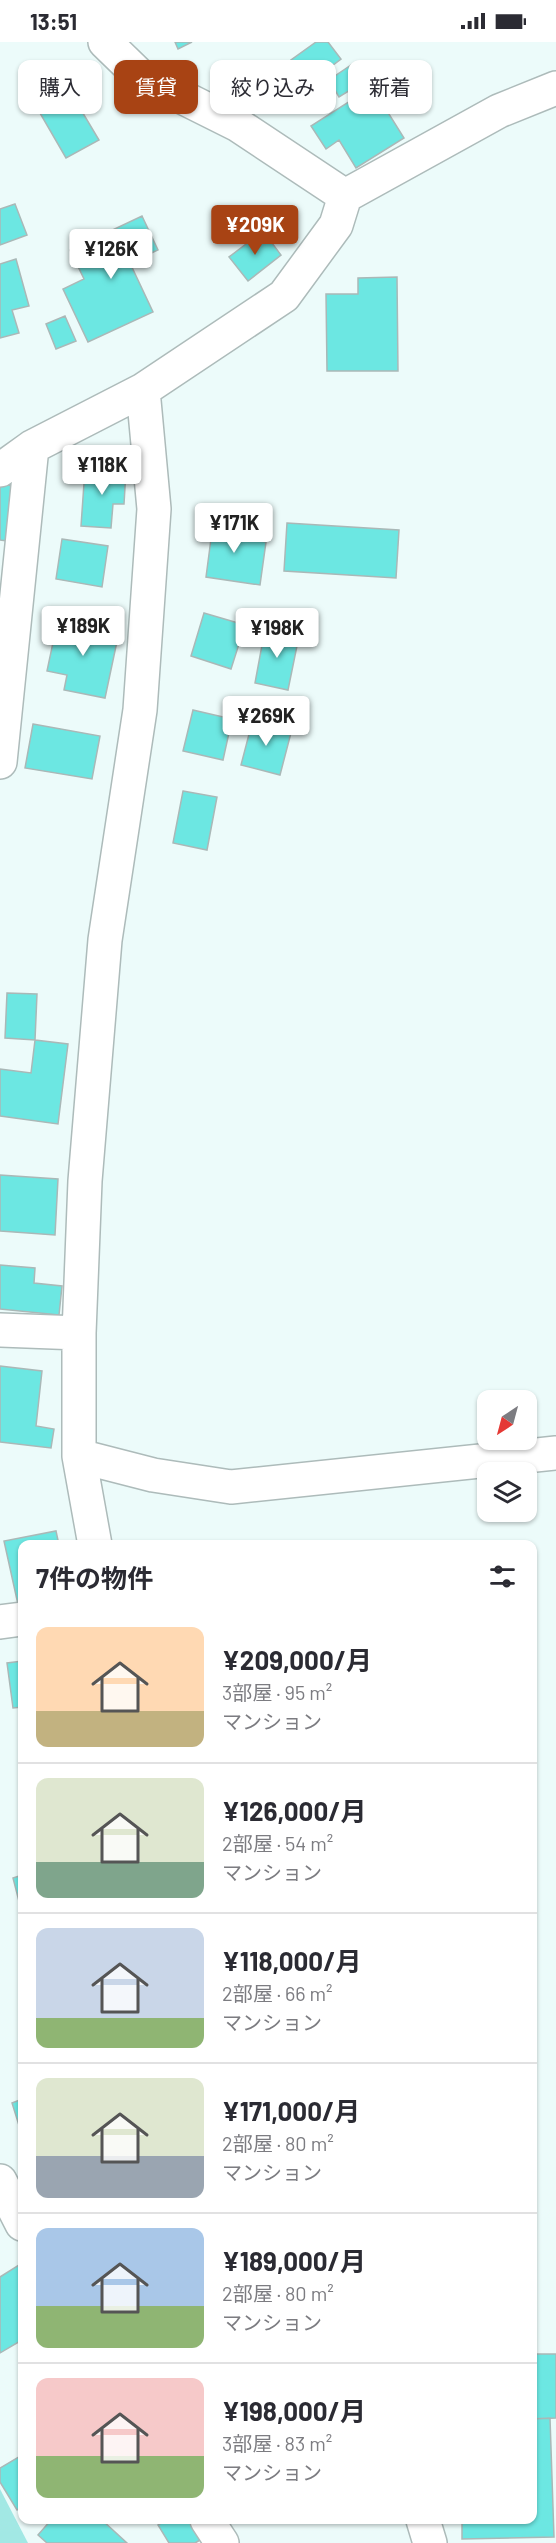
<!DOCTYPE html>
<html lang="ja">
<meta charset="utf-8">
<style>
:root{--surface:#fff;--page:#f7f7f7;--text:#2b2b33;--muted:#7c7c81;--line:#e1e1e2;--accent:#a84314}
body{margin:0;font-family:Barlow,"Noto Sans JP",sans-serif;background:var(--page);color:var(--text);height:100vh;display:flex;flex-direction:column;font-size:22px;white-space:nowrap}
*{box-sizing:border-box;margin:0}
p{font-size:20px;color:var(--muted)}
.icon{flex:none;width:33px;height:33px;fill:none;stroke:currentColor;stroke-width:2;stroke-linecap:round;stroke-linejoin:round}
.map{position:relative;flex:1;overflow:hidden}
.side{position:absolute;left:18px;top:1498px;width:519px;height:984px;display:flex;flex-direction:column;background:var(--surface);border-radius:12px;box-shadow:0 2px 4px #0004}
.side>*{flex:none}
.hud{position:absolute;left:18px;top:18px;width:520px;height:54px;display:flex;gap:12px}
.needle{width:39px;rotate:216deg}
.buttons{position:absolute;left:477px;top:1348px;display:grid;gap:12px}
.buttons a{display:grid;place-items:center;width:60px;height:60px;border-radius:12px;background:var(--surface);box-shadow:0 2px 4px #0004;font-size:30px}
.price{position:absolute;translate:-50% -51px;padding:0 14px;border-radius:6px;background:#fff;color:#222;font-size:20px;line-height:39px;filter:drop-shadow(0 2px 3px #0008)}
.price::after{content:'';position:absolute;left:50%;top:36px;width:18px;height:14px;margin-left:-9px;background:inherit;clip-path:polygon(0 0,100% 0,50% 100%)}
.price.on{background:var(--accent);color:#fff}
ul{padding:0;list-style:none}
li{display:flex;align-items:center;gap:18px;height:150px;padding:0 18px}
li+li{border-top:2px solid var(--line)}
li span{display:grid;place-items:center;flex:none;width:168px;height:120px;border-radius:12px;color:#555}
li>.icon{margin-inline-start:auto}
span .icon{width:72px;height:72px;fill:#fffc;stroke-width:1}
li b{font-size:26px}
h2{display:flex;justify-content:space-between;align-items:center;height:72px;padding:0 18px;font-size:26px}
.pill{padding:0 21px;border-radius:12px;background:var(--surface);box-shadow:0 2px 4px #0004;font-size:21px;line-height:54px}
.pill.on{background:var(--accent);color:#fff}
.status{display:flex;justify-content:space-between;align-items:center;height:42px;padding:0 30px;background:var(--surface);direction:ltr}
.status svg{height:16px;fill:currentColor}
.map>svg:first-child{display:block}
</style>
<div class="status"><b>13:51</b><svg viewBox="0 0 49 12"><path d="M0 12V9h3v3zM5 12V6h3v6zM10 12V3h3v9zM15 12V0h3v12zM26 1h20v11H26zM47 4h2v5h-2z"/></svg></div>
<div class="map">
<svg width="556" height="2501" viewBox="0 0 556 2501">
<rect width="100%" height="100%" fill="#ecfbfa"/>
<!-- green -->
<path fill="#a2e8e4" d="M0 2447 28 2501H0Z"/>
<!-- building -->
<path fill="#6ce7e2" stroke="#aab8b7" stroke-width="1.5" d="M175 0H192L178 7Z
M316 0H328L341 17 308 42 291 18Z
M354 21 365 39 339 55 329 38Z
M281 26 299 50 273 70 255 46Z
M65 41 99 98 66 116 33 59Z
M372 45 404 96 356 126 339 98 326 107 311 84Z
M15 162 27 193 0 203V167Z
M142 174 158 208 130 221 153 270 88 300 63 247 84 237 70 208Z
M263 189 281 213 248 239 229 215Z
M16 217 29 264 12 268 19 291 0 296V222Z
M397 235 398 329H327L326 252H358V236Z
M65 274 76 299 56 307 46 282Z
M85 427 126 429 124 462H113L111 486 81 484Z
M0 442 21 445 14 500 0 498Z
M214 474 240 478 238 495 266 500 260 543 206 535Z
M287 481 399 488 396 536 284 529Z
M62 497 108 504 102 545 56 537Z
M204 571 245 583 231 627 191 614Z
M58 577 119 590 105 656 64 648 67 633 47 629Z
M265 587 299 594 288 648 255 641Z
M193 668 232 677 223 718 183 709Z
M253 677 292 687 280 733 241 723Z
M33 682 100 694 92 737 25 726Z
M183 749 217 755 207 808 173 801Z
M7 951 37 952 35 998 5 996Z
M35 998 68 1002 58 1082 0 1074V1027L31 1031Z
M0 1133 58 1137 55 1193 0 1189Z
M0 1223 35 1226 34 1241 62 1244 59 1273 0 1267Z
M0 1324 42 1329 36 1384 54 1387 51 1406 0 1400Z
M56 1489 59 1503H22V1567H19L4 1499Z
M22 1619V1665L13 1666 7 1621Z
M22 1833V1871L13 1836Z
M22 2057V2093L12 2061Z
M22 2221V2298L0 2311V2235Z
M532 2312H556V2376L532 2377Z
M550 2376 554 2495 462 2497V2478H532V2377Z
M22 2413V2465L17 2468 0 2440V2426Z
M51 2478H102L127 2501H47L38 2493Z
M166 2478H191L202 2497 195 2501H169L158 2483Z"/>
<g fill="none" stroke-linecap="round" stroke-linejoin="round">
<defs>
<path id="street" d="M105 0 140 34 238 83 345 154
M0 428 32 405 143 348
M0 720 32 405
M0 1288 79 1291
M79 1414 153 1433 231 1445 556 1411
M95 1503 79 1414V1291L85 1139 105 898 140 668 154 467 143 348 284 254 336 183 345 154 499 69 556 46
M0 1580 22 1577
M0 2139 22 2182
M207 2478 222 2501
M423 2478 430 2501"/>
</defs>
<!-- street casing -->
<use href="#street" stroke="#adbbba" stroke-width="36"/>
<!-- street -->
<use href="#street" stroke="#fff" stroke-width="33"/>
</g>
</svg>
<div class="buttons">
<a><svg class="needle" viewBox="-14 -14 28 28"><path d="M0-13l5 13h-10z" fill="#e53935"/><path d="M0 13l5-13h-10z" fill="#7c7c81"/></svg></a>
<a><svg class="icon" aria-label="layers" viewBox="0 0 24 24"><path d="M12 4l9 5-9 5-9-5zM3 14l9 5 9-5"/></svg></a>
</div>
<b class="price on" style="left:255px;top:214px">¥209K</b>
<b class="price" style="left:111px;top:238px">¥126K</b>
<b class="price" style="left:102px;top:454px">¥118K</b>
<b class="price" style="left:234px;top:512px">¥171K</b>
<b class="price" style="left:83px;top:615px">¥189K</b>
<b class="price" style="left:277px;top:617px">¥198K</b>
<b class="price" style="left:266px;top:705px">¥269K</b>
<div class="hud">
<a class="pill">購入</a>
<a class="pill on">賃貸</a>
<a class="pill">絞り込み</a>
<a class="pill">新着</a>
</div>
<section class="side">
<h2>7件の物件<svg class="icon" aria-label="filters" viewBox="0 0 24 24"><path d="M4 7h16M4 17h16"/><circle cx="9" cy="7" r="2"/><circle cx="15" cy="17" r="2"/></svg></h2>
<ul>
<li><span style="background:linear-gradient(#ffd9b3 70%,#c2b280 0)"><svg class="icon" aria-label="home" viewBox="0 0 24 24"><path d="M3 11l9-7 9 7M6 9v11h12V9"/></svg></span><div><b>¥209,000/月</b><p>3部屋 · 95 m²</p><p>マンション</p></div></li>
<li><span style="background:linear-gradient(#dfe7d0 70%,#7fa58c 0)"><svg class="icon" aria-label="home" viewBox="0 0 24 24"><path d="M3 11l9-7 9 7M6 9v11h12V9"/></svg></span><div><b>¥126,000/月</b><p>2部屋 · 54 m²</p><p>マンション</p></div></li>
<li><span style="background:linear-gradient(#c9d6e8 75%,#8fb573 0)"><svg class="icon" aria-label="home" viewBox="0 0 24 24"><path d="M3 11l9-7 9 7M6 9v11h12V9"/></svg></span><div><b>¥118,000/月</b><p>2部屋 · 66 m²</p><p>マンション</p></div></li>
<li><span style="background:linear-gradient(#dfe7d0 65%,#9aa5b1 0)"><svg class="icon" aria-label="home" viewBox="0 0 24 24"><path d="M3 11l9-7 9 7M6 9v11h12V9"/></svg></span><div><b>¥171,000/月</b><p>2部屋 · 80 m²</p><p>マンション</p></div></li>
<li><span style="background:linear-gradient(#a9c7e8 65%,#8fb573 0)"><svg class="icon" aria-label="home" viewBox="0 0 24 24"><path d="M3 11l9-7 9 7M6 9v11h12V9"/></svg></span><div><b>¥189,000/月</b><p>2部屋 · 80 m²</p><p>マンション</p></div></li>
<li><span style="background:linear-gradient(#f6c9c9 65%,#8fb573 0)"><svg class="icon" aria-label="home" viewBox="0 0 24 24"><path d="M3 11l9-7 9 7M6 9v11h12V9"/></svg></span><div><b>¥198,000/月</b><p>3部屋 · 83 m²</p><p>マンション</p></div></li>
</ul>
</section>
</div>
